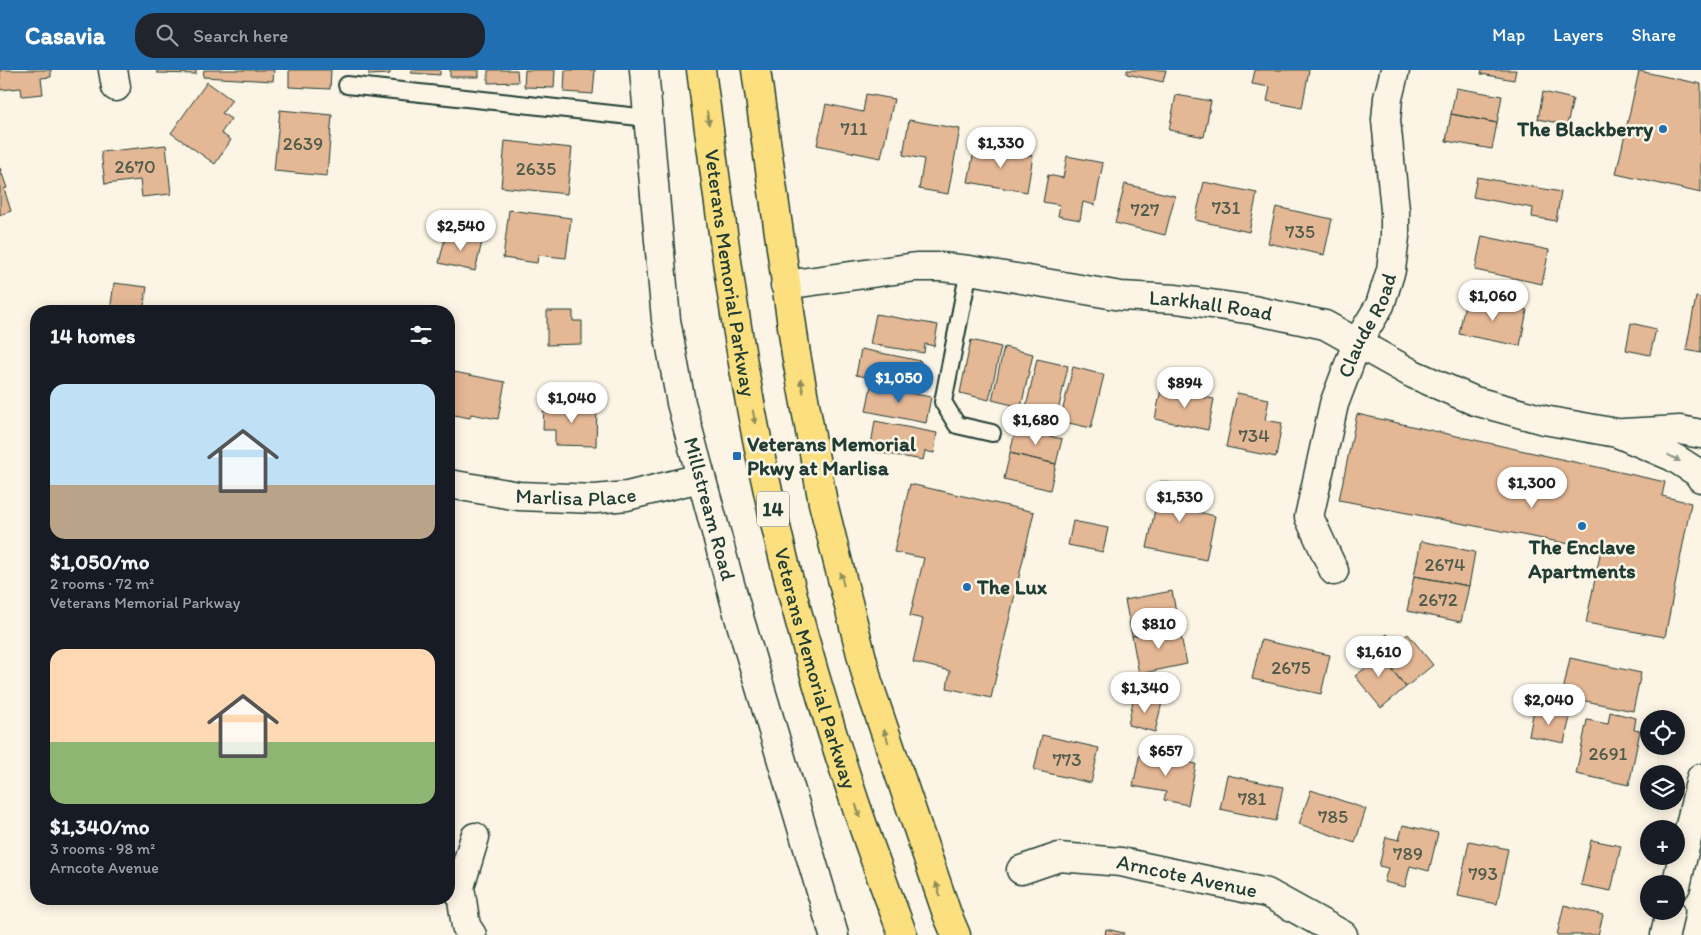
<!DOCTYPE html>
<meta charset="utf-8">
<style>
:root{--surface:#171b24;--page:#20242c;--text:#f1f3f6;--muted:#9ea1a6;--accent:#1f6fb2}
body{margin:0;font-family:Itim,sans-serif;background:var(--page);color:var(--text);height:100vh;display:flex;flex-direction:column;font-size:19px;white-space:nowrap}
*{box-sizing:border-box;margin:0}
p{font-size:16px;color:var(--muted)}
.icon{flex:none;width:28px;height:28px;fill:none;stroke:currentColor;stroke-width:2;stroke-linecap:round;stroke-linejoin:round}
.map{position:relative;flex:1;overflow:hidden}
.panel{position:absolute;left:30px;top:235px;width:425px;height:600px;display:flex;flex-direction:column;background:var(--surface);border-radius:20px;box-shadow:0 2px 12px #0003}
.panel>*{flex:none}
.tools{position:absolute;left:1640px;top:640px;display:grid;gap:10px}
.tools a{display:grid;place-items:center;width:45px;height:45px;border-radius:50%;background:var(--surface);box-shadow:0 2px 12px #0003;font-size:25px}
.price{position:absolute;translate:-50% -42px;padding:0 11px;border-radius:18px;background:#fff;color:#222;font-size:16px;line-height:32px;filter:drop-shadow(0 1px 2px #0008)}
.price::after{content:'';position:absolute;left:50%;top:30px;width:15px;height:11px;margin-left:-8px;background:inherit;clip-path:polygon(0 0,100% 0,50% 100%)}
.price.current{background:var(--accent);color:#fff}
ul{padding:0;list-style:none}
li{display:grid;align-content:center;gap:10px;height:265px;padding:0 20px}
li span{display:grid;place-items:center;height:155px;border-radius:15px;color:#555}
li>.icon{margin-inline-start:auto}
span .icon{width:90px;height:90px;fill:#fffc;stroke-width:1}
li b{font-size:21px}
h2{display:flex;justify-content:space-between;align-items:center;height:60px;padding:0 20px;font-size:21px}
header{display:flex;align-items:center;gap:30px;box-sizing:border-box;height:70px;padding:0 25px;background:var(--accent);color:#fff}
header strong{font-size:24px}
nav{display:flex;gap:28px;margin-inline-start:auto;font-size:18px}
.search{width:350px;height:45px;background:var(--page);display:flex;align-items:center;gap:12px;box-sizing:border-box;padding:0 18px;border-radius:20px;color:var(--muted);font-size:19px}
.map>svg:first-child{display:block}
</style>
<header>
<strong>Casavia</strong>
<div class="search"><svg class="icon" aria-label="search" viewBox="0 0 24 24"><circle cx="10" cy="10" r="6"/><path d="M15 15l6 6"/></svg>Search here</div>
<nav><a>Map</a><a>Layers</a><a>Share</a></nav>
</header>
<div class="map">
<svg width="1701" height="865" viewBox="0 0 1701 865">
<rect width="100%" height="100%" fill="#fcf5e5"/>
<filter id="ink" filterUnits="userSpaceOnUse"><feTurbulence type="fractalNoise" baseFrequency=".02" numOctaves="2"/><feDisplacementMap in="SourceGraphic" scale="10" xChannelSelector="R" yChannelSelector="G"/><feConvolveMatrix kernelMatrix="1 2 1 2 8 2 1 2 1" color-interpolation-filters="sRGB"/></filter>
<g filter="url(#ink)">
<!-- building -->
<path fill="#e4b795" stroke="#1f3d34" d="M0 0H51V7L41 8 43 24 22 26 21 18 0 20Z
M157 0H196V4L157 3Z
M204 0H274L273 11 203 7Z
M289 0H331L330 19 289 17Z
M369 0H390V4L369 5Z
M412 0H440V5L411 3Z
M450 0H479V7H450Z
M488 0H517L518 12 488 13Z
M525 0H555L554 18 524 17Z
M565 0H595L593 24 564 22Z
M1127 0H1166L1163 12 1127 4Z
M1255 0H1309L1302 38 1267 31 1270 17 1252 14Z
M1482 0H1516L1514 10 1481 4Z
M1639 1 1701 14V123L1616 104Z
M207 12 232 30 222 43 231 49 221 63 231 70 215 94 171 63Z
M1456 18 1502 26 1497 53 1451 44Z
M1543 22 1573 29 1567 55 1538 49Z
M866 24 894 29 881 88 817 75 826 34 863 42Z
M1176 25 1211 31 1204 67 1169 60Z
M280 40 332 45 327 106 274 101Z
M1451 44 1497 53 1492 79 1446 71Z
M909 50 960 59 948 124 919 119 924 89 903 85Z
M505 71 572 78 567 124 501 117Z
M166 75 171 124 142 127 140 110 105 114 101 82Z
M975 76 1033 86 1027 122 968 112Z
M1067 86 1103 93 1095 135 1083 132 1080 150 1058 146 1060 135 1043 132 1048 105 1063 108Z
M0 98 7 118 4 119 11 141 0 145Z
M1477 107 1561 122 1556 151 1532 147 1533 138 1473 127Z
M1204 112 1257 123 1249 162 1195 150Z
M1125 114 1175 126 1165 165 1115 153Z
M1276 137 1332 149 1324 185 1268 173Z
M509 140 571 148 566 188 538 185 537 193 503 188Z
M446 164 482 172 475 201 439 193Z
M1482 166 1549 180 1542 214 1475 200Z
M114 213 147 217 143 241H110Z
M1696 227 1701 228V283L1686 280Z
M1466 228 1527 240 1520 276 1459 264Z
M547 241H573V251H582V274L547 275Z
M876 244 938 255 934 276 925 274 924 283 870 274Z
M1631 253 1656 259 1650 285 1626 280Z
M971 270 1001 277 989 330 960 323Z
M1004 277 1033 284 1021 337 992 330Z
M861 279 921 291 916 316 856 305Z
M1037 289 1068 296 1056 350 1025 342Z
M1073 297 1104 305 1091 358 1060 351Z
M449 301 505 312 498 349 471 344 470 348 449 344Z
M871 316 931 327 926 353 866 341Z
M1161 319 1214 329 1208 360 1155 349Z
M1237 323 1269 329 1265 350 1282 353 1276 387 1226 377Z
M544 334 597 335 596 376 555 375V360H543Z
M1357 344 1665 412 1662 426 1691 433 1665 567 1586 553 1601 480 1339 430Z
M875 351 937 363 934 383 925 381 923 390 870 381Z
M1016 358 1062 369 1056 394 1010 383Z
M1010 383 1056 394 1050 420 1004 409Z
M1161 411 1199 419 1194 441 1215 446 1206 490 1147 478Z
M910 414 1034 442 991 628 947 618 950 601 913 592 923 549 910 546 924 488 894 482Z
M1073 451 1108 458 1103 482 1068 475Z
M1421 471 1475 482 1469 516 1414 506Z
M1414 506 1469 516 1461 552 1407 541Z
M1172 521 1179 557 1132 566 1125 530Z
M1179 557 1187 594 1139 604 1132 566Z
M1387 564 1395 574 1408 564 1433 595 1406 617 1373 576Z
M1261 570 1330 585 1321 624 1252 609Z
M1373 576 1406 617 1381 638 1355 606 1367 597 1359 587Z
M1570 588 1641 603 1633 641 1562 626Z
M1134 626 1162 632 1155 662 1128 655Z
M1534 639 1570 647 1564 673 1529 666Z
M1610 642 1636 648 1634 660 1640 661 1629 715 1576 704 1587 650 1608 654Z
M1042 665 1099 678 1091 713 1034 700Z
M1140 683 1196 694 1188 735 1164 730 1166 722 1133 716Z
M1227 705 1283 717 1276 751 1220 739Z
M1311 720 1366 739 1355 773 1299 754Z
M1403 755 1438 763 1429 801 1410 796 1405 817 1384 812 1388 798 1379 796 1386 767 1399 770Z
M1591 770 1621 776 1611 821 1581 815Z
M1469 771 1508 779 1497 834 1458 826Z
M1564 835 1603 845 1598 865H1557Z
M1106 859 1124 863 1123 865H1105Z"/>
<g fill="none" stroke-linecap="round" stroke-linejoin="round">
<defs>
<path id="service" d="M347 15 648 48
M969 200 943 332 957 355 992 363"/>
<g id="minor">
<path d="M113 0 116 17"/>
<path id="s1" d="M644 0 666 250 681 333 739 547 834 865"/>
<path id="s2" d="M785 215 916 197H941L969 200 1121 226 1176 229 1253 240 1325 255 1413 304 1475 331 1544 350 1617 363 1673 387 1698 403 1701 408"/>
<path d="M1623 363 1680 360 1701 364"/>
<path id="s3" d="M449 414 519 426 595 429 627 426 700 408"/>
<path id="s4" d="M1334 501 1309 447 1334 334 1357 273 1380 235 1391 200 1395 167V140L1386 50 1388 28 1395 0"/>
<path id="s5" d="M1021 800 1059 787 1121 792 1267 823 1343 865"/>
<path d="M472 865 466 856 460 817 475 767"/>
</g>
<path id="tertiary" d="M1676 816 1701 708
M1665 865 1670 841"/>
<g id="primary">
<path id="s6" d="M701 0C719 133 735 267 763 398 796 556 845 715 903 865"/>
<path d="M756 0 796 284 823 433 868 612 947 844 956 865"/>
</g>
</defs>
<!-- service casing -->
<use href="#service" stroke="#1f3d34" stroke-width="20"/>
<!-- minor casing -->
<use href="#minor" stroke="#1f3d34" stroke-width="31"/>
<!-- tertiary casing -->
<use href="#tertiary" stroke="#1f3d34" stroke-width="31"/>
<!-- primary casing -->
<use href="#primary" stroke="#1f3d34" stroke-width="31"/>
<!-- service -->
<use href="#service" stroke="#fcf5e5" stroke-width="16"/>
<!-- minor -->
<use href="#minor" stroke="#fcf5e5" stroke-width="28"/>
<!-- tertiary -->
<use href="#tertiary" stroke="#fcf5e5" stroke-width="28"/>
<!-- primary -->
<use href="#primary" stroke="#fce080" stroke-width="28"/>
</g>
<!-- one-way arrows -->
<defs><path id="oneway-solid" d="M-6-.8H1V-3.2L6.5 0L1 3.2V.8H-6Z" transform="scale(1.25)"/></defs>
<g fill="#8e8e5a">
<use href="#oneway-solid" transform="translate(708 48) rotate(82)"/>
<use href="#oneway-solid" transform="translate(802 316) rotate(-100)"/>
<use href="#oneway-solid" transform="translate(754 347) rotate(80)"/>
<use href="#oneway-solid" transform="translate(842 509) rotate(-104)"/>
<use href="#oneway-solid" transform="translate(886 666) rotate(-109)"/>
<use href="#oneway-solid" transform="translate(858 741) rotate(71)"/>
<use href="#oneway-solid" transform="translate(938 819) rotate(-109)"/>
</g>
<use fill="#8e998c" href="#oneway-solid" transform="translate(1674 388) rotate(29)"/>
</g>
<!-- markers -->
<g fill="#1f6fb2" stroke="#fcf5e5" stroke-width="2">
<circle cx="1663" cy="59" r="5"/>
<rect x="732" y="381" width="10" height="10" rx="2.5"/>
<circle cx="1582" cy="456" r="5"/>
<circle cx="967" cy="517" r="5"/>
</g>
<g text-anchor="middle" stroke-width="5" stroke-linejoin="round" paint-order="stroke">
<!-- number labels -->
<g font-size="19" fill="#505c4c">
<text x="854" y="65">711</text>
<text x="303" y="80">2639</text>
<text x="135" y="103">2670</text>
<text x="536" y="105">2635</text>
<text x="1226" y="144">731</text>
<text x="1145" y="146">727</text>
<text x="1300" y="168">735</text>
<text x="1254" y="372">734</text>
<text x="1445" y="501">2674</text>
<text x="1438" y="536">2672</text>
<text x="1291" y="604">2675</text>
<text x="1608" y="690">2691</text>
<text x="1067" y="696">773</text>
<text x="1252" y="735">781</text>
<text x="1333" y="753">785</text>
<text x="1408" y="790">789</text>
<text x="1483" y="810">793</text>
</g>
<!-- shield labels -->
<rect fill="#fcf5e5" stroke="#617469" stroke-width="1" x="757" y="421.5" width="32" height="35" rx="4"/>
<g font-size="20" font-weight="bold" fill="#1f3d34">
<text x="773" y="446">14</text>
</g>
<!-- poi labels -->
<g font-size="21" font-weight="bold" fill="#1f3d34" stroke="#fcf5e5" text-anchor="start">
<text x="1653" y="66" text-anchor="end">The Blackberry</text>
<text x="747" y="381">Veterans Memorial<tspan x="747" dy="24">Pkwy at Marlisa</tspan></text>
<text x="1582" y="484" text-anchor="middle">The Enclave<tspan x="1582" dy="24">Apartments</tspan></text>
<text x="977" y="524">The Lux</text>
</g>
<!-- street labels -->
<g font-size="21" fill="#1f3d34" stroke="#fcf5e5">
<text dy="7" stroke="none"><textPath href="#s6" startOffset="205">Veterans Memorial Parkway</textPath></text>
<text dy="7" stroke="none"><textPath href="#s2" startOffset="430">Larkhall Road</textPath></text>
<text dy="7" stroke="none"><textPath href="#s4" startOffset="261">Claude Road</textPath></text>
<text dy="7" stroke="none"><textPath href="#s3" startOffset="128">Marlisa Place</textPath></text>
<text dy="7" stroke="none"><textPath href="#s1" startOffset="445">Millstream Road</textPath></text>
<text dy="7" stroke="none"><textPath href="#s6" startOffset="610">Veterans Memorial Parkway</textPath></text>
<text dy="7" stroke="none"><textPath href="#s5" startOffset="170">Arncote Avenue</textPath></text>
</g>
</g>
</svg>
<div class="tools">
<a><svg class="icon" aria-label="locate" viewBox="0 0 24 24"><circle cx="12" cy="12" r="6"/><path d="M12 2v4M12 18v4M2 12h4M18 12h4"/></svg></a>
<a><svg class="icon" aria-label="layers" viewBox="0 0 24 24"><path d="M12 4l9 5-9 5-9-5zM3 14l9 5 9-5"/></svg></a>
<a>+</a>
<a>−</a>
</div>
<b class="price" style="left:1001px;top:99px">$1,330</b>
<b class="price" style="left:461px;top:182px">$2,540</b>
<b class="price" style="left:1493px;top:252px">$1,060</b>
<b class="price current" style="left:899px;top:334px">$1,050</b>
<b class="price" style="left:1185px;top:339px">$894</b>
<b class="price" style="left:572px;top:354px">$1,040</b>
<b class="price" style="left:1036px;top:376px">$1,680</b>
<b class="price" style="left:1532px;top:439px">$1,300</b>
<b class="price" style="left:1180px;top:453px">$1,530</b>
<b class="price" style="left:1159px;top:580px">$810</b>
<b class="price" style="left:1379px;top:608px">$1,610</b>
<b class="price" style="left:1145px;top:644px">$1,340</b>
<b class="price" style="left:1549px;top:656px">$2,040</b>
<b class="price" style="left:1166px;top:707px">$657</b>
<section class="panel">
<h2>14 homes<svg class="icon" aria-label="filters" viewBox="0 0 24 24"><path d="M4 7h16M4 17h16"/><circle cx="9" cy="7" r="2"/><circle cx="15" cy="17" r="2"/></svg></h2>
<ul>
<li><span style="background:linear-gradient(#bfe0f5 65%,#b9a48a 0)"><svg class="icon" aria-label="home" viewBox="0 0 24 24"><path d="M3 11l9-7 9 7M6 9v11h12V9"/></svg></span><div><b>$1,050/mo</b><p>2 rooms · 72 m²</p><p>Veterans Memorial Parkway</p></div></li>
<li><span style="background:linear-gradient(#ffd9b3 60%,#8fb573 0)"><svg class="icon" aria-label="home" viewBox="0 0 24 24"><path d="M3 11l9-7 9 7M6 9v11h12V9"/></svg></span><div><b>$1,340/mo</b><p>3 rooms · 98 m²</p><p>Arncote Avenue</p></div></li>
</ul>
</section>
</div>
